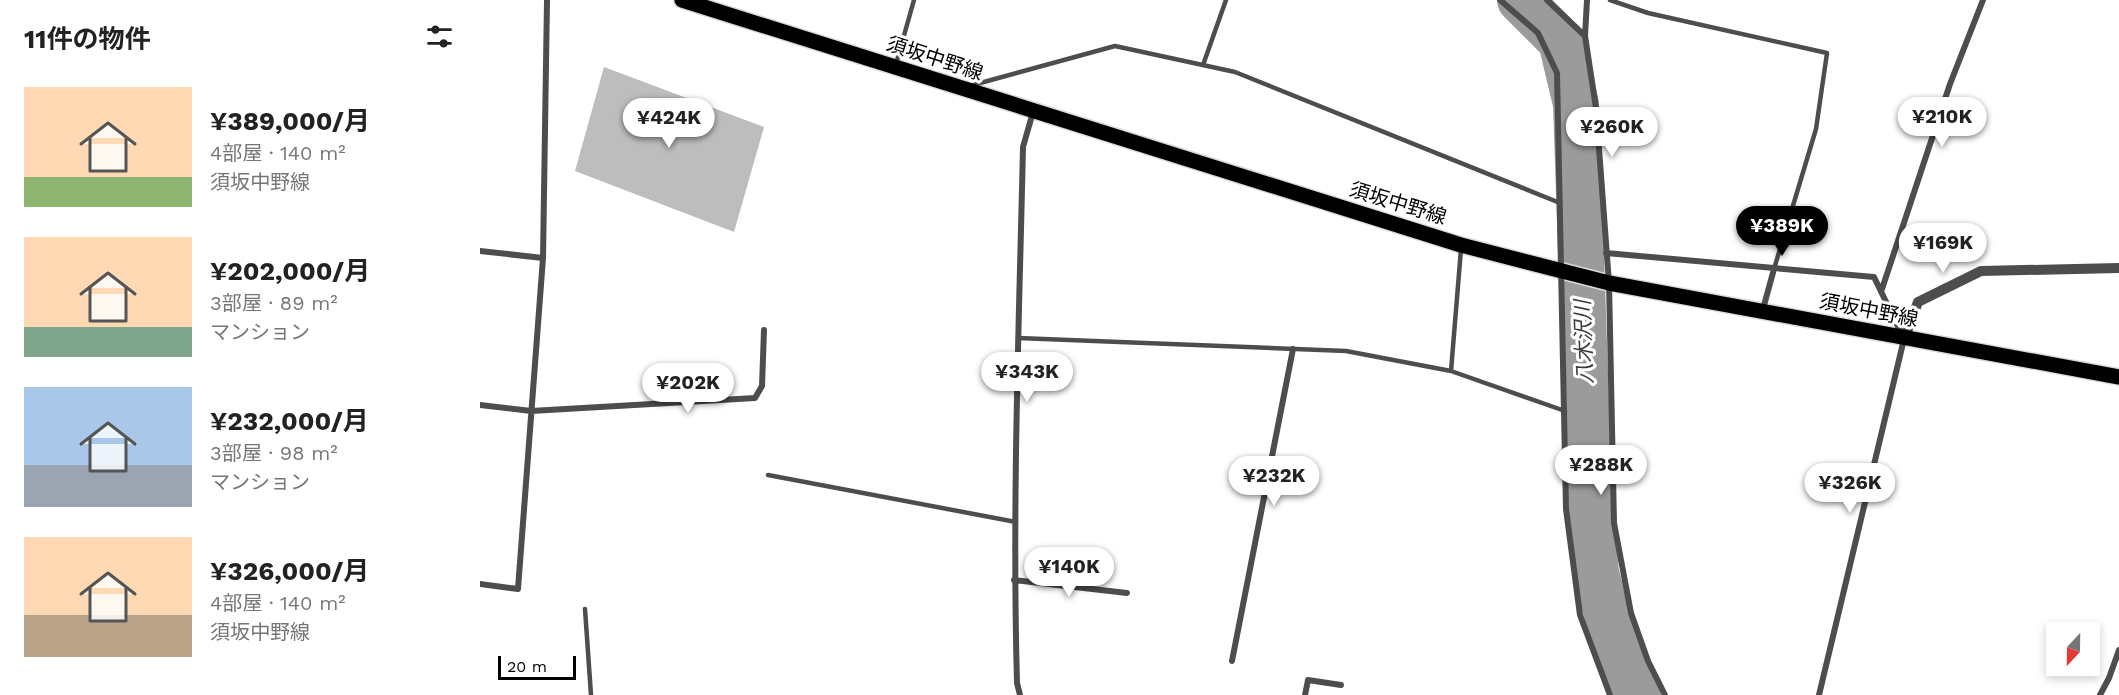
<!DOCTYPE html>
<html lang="ja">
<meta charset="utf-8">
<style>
:root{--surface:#fff;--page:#f2f2f2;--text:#222;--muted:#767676;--accent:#000}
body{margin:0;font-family:"Work Sans","Noto Sans JP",sans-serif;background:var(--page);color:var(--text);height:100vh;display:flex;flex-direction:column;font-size:22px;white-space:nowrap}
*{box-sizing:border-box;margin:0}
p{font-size:20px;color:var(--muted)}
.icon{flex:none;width:33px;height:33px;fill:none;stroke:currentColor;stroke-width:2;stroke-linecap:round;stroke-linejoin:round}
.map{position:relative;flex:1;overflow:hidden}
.panel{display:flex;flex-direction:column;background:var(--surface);width:480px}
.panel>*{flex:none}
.needle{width:39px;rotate:202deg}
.controls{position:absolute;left:1566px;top:622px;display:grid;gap:12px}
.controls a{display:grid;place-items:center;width:54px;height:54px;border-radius:0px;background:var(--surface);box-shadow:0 3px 9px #0003;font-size:30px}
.scale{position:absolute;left:18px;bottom:15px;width:78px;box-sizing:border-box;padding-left:6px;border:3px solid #000;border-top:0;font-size:16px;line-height:21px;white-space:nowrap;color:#000;-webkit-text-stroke:4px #fff;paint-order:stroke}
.price{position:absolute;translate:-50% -51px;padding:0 14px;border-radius:21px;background:#fff;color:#222;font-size:20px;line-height:39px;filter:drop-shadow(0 2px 3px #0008)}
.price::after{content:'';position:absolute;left:50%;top:36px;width:18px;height:14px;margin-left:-9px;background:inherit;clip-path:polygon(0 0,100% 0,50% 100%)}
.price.active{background:var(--accent);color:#fff}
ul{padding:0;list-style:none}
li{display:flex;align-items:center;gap:18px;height:150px;padding:0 24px}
li span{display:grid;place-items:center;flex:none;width:168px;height:120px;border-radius:0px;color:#555}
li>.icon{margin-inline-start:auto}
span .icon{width:72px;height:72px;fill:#fffc;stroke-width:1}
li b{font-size:26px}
h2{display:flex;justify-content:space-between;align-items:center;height:72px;padding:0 24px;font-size:26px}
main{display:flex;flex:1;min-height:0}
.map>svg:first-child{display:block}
</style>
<main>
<section class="panel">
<h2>11件の物件<svg class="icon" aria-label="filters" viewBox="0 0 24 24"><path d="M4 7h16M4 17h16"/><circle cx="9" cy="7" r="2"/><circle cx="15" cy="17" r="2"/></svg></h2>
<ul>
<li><span style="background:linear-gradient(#ffd9b3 75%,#8fb573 0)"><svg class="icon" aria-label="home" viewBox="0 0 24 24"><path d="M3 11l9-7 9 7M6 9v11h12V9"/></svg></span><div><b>¥389,000/月</b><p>4部屋 · 140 m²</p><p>須坂中野線</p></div></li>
<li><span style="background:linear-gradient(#ffd9b3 75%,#7fa58c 0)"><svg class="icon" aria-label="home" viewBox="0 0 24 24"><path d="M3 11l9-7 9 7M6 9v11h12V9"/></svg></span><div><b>¥202,000/月</b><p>3部屋 · 89 m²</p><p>マンション</p></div></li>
<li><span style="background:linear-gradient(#a9c7e8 65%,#9aa5b1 0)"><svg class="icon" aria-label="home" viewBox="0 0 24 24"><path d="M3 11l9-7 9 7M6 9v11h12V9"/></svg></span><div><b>¥232,000/月</b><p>3部屋 · 98 m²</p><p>マンション</p></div></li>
<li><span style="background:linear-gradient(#ffd9b3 65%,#b9a48a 0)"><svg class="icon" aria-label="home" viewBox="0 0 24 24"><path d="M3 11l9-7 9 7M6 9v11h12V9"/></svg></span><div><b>¥326,000/月</b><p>4部屋 · 140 m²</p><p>須坂中野線</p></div></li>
</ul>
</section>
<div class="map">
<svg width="1639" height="695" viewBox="0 0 1639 695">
<rect width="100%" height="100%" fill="#fff"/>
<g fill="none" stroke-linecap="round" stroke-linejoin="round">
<!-- river -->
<path stroke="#9b9b9b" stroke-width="46" d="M1040 0 1081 41 1096 104 1109 493 1116 573 1132 634 1158 695"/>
</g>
<!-- building -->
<path fill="#bdbdbd" d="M124 67 284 127 254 232 95 171Z"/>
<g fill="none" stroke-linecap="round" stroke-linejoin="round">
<defs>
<path id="primary" d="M202 0 981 245 1129 283 1639 377"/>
</defs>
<!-- primary casing -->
<use href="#primary" stroke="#dbdbdb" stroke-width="18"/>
<!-- service -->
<path stroke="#4d4d4d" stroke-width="4.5" d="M1130 0 1168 13 1347 53 1336 129 1294 269
M416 64 434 0
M723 65 746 0
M493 85 635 46 755 72 1080 203
M981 249 971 371 1085 411
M538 338 866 351 971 371
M288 475 536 522
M105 609 111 695"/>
<!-- minor -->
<path stroke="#4d4d4d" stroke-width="6" d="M1020 0 1058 33 1077 73 1086 509 1100 615 1130 695
M1067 0 1105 36
M1107 0 1105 36 1116 108 1129 283 1134 523 1151 613 1168 661 1185 695
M0 251 63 258
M1126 253 1394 277 1424 339 1339 695
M1402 289 1470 84 1503 0
M1283 309 1294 269
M0 405 51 411 275 398 282 386 284 330
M534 580 647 593
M0 584 38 589 63 258 67 0
M752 661 813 349
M540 695 537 683C532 504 539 325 543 147L553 112
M825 695 828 680 861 685
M1620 695 1629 678 1639 650"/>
<!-- tertiary -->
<path stroke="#4d4d4d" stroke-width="10" d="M1424 339 1438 302 1501 271 1639 268"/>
<!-- primary -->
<use href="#primary" stroke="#000" stroke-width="15"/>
</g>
<g text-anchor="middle" stroke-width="6" stroke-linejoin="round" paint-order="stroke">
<!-- street labels -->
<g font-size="20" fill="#000" stroke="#fff">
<text transform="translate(455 58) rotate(18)" y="7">須坂中野線</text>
<text transform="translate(918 203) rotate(17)" y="7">須坂中野線</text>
<text transform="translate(1389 310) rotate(11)" y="7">須坂中野線</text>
</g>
<!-- water labels -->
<g font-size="21" font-style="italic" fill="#3c3c3c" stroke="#fff">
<text transform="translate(1104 342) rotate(-92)" y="7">八木沢川</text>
</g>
</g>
</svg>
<div class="controls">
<a><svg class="needle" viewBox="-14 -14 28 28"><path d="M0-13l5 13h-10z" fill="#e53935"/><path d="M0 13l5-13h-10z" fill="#767676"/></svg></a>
</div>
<div class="scale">20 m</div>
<b class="price" style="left:1462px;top:148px">¥210K</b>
<b class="price" style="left:189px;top:149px">¥424K</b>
<b class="price" style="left:1132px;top:158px">¥260K</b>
<b class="price active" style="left:1302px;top:257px">¥389K</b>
<b class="price" style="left:1463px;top:274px">¥169K</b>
<b class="price" style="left:547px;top:403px">¥343K</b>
<b class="price" style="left:208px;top:414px">¥202K</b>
<b class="price" style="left:1121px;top:496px">¥288K</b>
<b class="price" style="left:794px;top:507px">¥232K</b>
<b class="price" style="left:1370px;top:514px">¥326K</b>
<b class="price" style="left:589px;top:598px">¥140K</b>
</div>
</main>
